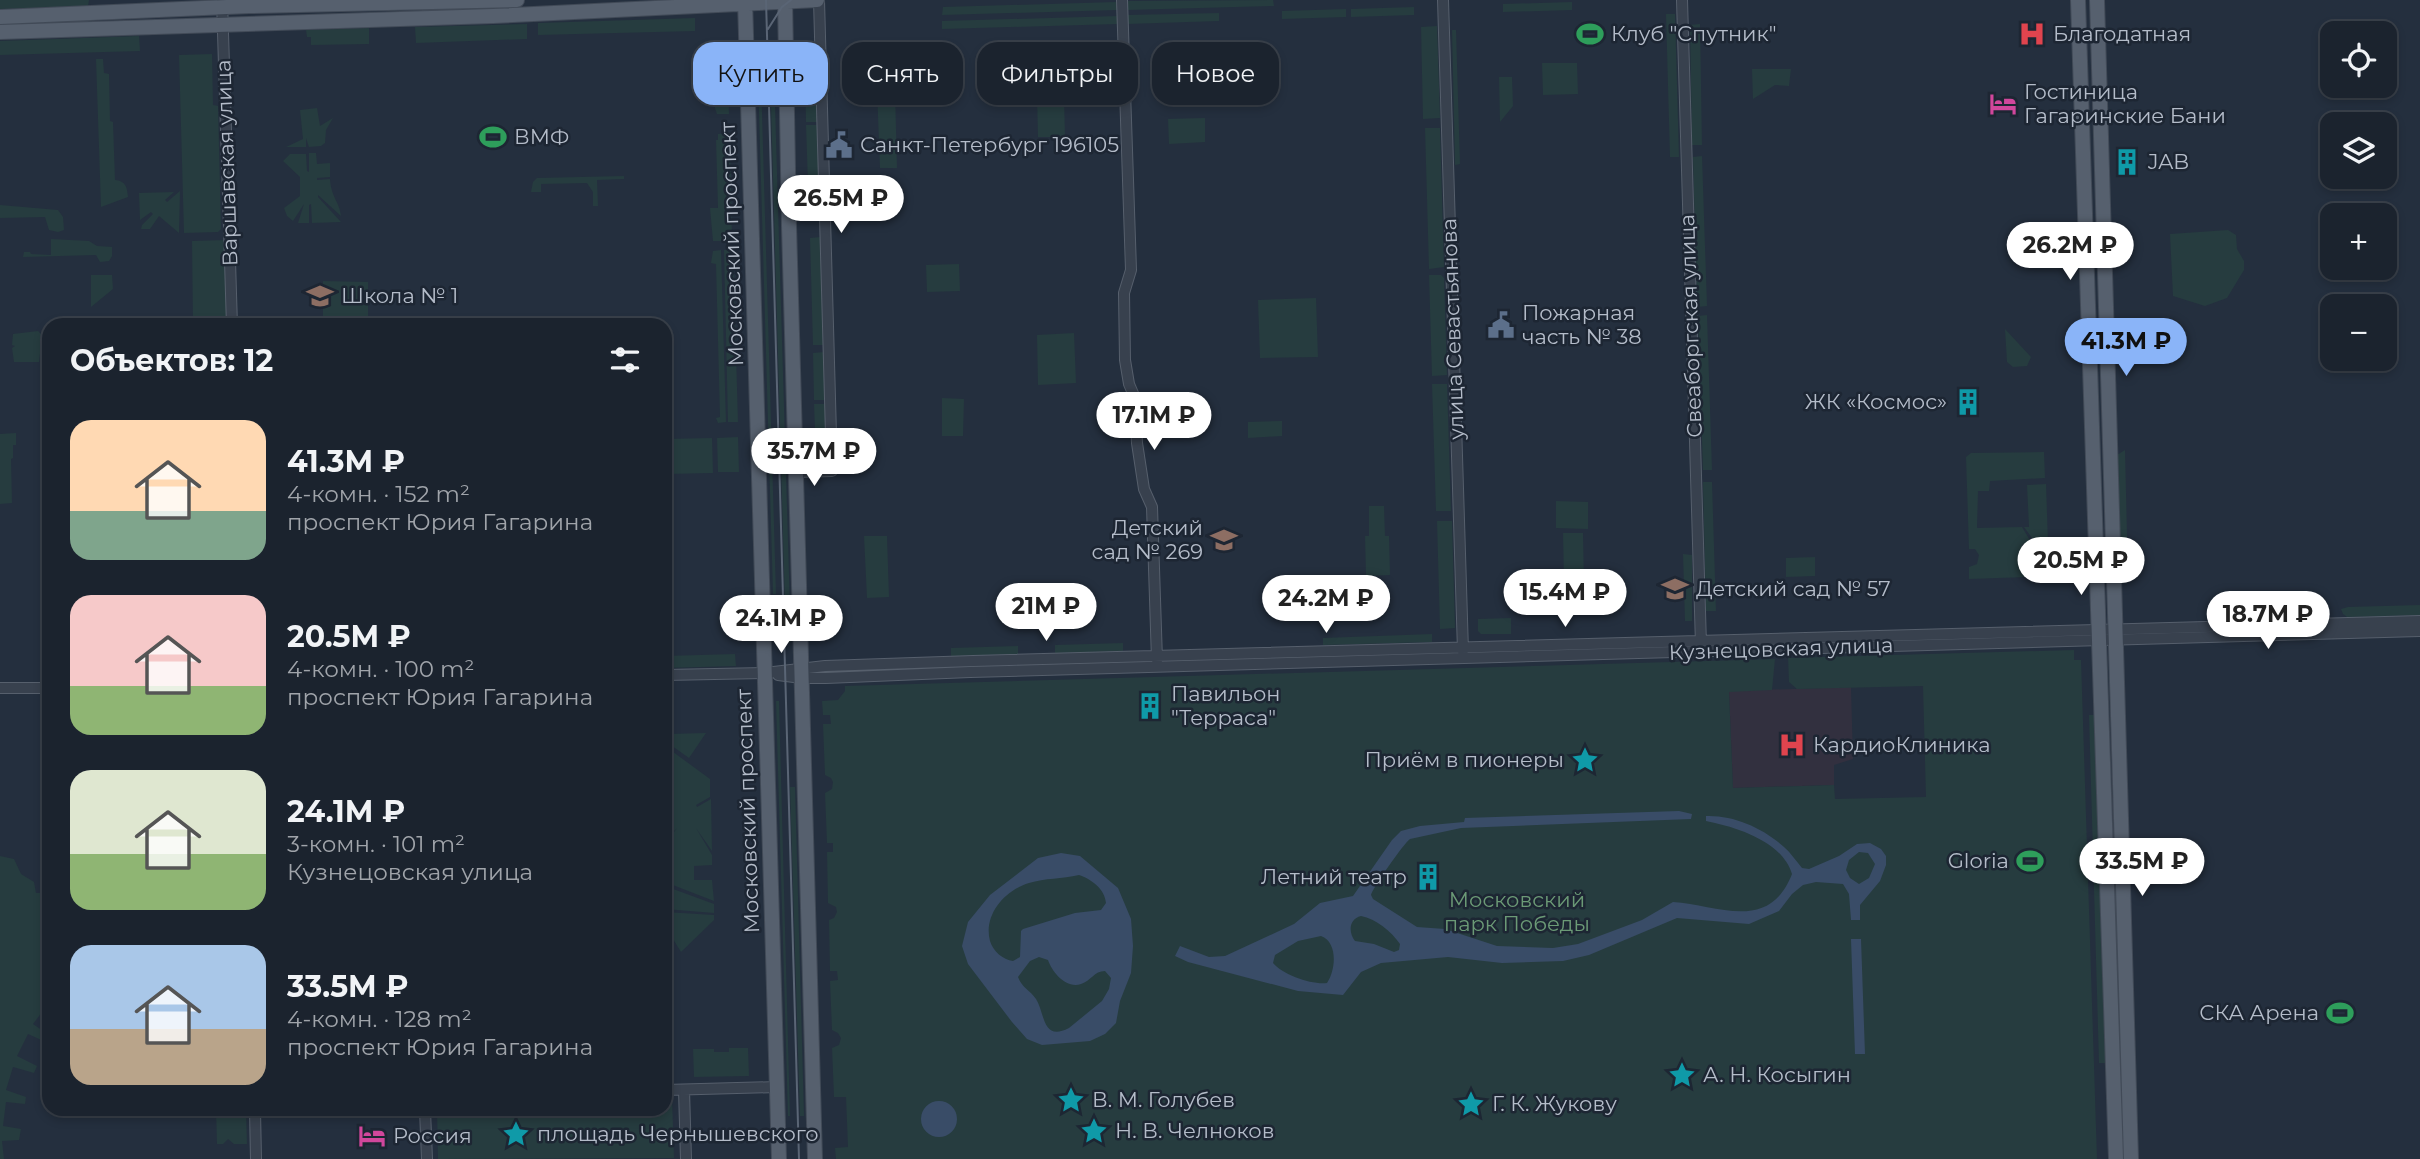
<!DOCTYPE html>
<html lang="ru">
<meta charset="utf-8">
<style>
:root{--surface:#1b232e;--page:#242b36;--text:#f1f3f6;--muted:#a0a4aa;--line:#39404a;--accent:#8ab4f8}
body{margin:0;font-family:Montserrat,sans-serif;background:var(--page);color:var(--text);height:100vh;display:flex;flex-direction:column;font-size:26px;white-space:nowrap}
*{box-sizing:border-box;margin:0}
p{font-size:23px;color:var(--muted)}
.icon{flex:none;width:38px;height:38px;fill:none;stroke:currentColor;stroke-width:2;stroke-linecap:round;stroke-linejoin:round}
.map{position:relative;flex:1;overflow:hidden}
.panel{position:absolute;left:42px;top:318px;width:630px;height:798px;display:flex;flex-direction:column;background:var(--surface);border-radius:21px;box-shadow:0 4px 10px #0003,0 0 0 2px var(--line)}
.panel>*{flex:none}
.hud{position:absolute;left:693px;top:42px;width:665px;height:63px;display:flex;gap:14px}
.tools{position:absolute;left:2320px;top:21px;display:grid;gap:14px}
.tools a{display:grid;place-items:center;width:77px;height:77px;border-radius:14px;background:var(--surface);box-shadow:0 4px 10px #0003,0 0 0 2px var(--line);font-size:35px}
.price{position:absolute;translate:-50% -60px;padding:0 16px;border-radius:24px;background:#fff;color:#222;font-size:23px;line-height:46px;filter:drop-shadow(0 2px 4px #0008)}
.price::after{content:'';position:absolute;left:50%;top:42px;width:21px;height:16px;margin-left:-10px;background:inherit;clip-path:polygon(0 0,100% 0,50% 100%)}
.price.on{background:var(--accent);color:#111}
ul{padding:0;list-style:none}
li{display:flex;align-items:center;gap:21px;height:175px;padding:0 28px}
li span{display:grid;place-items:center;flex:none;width:196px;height:140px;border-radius:21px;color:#555}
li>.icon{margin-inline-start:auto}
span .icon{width:84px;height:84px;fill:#fffc;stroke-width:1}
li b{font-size:30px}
h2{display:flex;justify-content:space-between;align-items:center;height:84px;padding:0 28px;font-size:30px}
.chip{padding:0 24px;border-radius:21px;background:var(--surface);box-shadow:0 4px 10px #0003,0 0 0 2px var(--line);font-size:24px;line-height:63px}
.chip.on{background:var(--accent);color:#111}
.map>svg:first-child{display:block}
</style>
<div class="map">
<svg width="2420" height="1159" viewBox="0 0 2420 1159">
<rect width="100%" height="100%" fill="#242f3e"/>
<!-- medical -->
<path fill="#32303f" d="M1851 687 1853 759 1834 765V785L1733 788 1729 691Z"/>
<!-- green -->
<path fill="#263c3f" d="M0 0H89L88 6 0 9Z
M1273 0 1274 6 1127 10 1128 1Z
M1116 2 1118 10 942 15 943 7Z
M1572 2V10L1503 12V4Z
M1414 7V15L1351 17V9Z
M1346 9V17L1282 19V11Z
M1219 13V21L1127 24V15Z
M1666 14H1675L1679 157H1670Z
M1118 16V24L942 29V21Z
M695 18V31L538 35V23Z
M527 24V39L416 43 415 27Z
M1700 24 1702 145H1692L1690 25Z
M1437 26 1440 118 1423 119 1421 27Z
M369 28V44L311 45V37H307L306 30Z
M1452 30H1456L1460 164 1455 165Z
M139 36 140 51 0 55V41Z
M757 44H760L776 594H773Z
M714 48H727L729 114H717L715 108Z
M212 54 213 105 218 106 221 229 218 232 184 233 179 55Z
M96 59H103L104 73 109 74 110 121 113 122 115 180C126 181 127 187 128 197L101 207Z
M1542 63H1577L1578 94 1543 95Z
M1752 69H1791L1789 86 1775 85 1753 99Z
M817 72 818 122H806L805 73Z
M1499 77H1512L1513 106 1500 122Z
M877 90H895L897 168H880Z
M1037 96H1064L1065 137H1038Z
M771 105H775L791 642H786Z
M317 108 320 126 333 118 326 130 325 143 321 146 309 147 306 138V147H286L303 139 300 110Z
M1205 118V142L1169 144 1168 119Z
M806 125H818L820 214H809Z
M1425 128H1440L1444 267 1429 269Z
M730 133 732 241H713L710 208H718L716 140H718V134Z
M309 153H316L317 164 330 163V177L317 178V180L330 179C331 197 340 203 341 216L318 195V197L341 222 312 223 311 204 309 205V223H298L304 204 293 221 287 216 284 208 300 196V177L283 161 290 154H306L307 171 309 172Z
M1702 156 1707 306 1697 307 1693 157Z
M624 176V179L597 180 598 206H593V192L587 183 541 184V192H531L533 182 537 178Z
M180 191 179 233 159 216 150 229H141L142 225 153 214 151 212 140 220 139 193 174 192 165 200 167 202Z
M0 205 58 210 63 217 64 230 58 232 49 230 45 217 0 218Z
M2228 230 2236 235 2237 249 2244 261V270L2227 298 2205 306 2173 296 2170 234Z
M821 237 823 345H813L810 238Z
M51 239 89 241 97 246 112 247V256L109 261 100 262 96 255 23 257 24 252H30L31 254 51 255Z
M226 240 229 325H193L192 241Z
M721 250 726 422 718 423 716 418 720 417 716 264 711 263 713 251Z
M724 250H733L738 422H728Z
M959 264 960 291 927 292 926 265Z
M91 275H112L113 289 91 307Z
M1429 275H1441L1444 278 1447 375 1432 376Z
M323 281 368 282V325H323Z
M1316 298 1318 357 1260 358 1258 300Z
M1707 315 1712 470H1703L1698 316Z
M2005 329 2031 357 2027 366 2013 367 2007 362Z
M38 331 41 334 42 331H49V362L43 361 42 354H40L39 362H14L12 348 15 346 12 345 13 334Z
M1074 333 1076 383 1038 385 1037 335Z
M824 352 825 400H814L813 353Z
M1432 384H1447L1451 511H1436Z
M942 398 964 399 963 436H942Z
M814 404H825L827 456H816Z
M1282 421V436L1248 438V422Z
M16 433V445H13V458L11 459 12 503 0 504V434Z
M738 437 739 472H718L717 438Z
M712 438 713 473 665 474V439Z
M2125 450 2128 578H2121L2116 459 2117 455Z
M2044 452 2045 478 1990 481 1989 491H1978L1977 528 2022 527 2031 542 2022 545V555L2027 560H2037V557L2049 554 2048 574 2043 577V563L2027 564V577L1969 579V567L1977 564 1979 555 1975 549H1969L1966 457 1971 453Z
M1703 482H1712L1716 611H1706Z
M2046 484 2048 542H2035L2024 527H2029L2027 485Z
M1556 501 1588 502V529L1556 528Z
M1369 506H1384L1385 536H1389L1390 575 1366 576 1365 536H1369Z
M1437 521H1452L1455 628 1440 629Z
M1563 533H1583L1584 582H1564Z
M864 536H887L889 597 867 598Z
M1683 554 1692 555V621H1685Z
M1815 557V576L1786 577V558Z
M2420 605V615L2347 617 2343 614 2341 609 2348 607Z
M1511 618V634H1481L1478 631V619Z
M1432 634V642L1323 645V638Z
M1123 643V651L1055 653V645Z
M1018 646V654L951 656V648Z
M2074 650V660H2081L2097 1159H836L835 1148 848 1147 846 1097H834L832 1048 839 1045 841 1038 838 1033 832 1030 830 981 838 980 837 971H830L829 920 834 918 837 912 836 907 828 903 827 852H833V843H827L825 793 832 789 833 782 831 778 825 775 823 724H831L830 715H823L822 701 838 700 845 691V686L1775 659 1772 690 1729 692 1733 788 1834 785 1835 799 1926 797 1923 686 1797 689 1789 682 1788 658Z
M735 654 736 666 665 668V656Z
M776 701H779L790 1116H788Z
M2089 715H2095L2106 1063H2099Z
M665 732 669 734 706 733 689 758 665 741Z
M665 746 710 779V797L696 805 697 807 711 799 712 851 696 828 712 855V865L694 866V880H712L714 901 665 882V844L677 828 665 840Z
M790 787H795L804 1116H800Z
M0 856 14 859 21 874 34 882 36 893H49V983L47 986 49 989V1003L33 1024 49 1035 48 1043 28 1034 17 1056 37 1066 34 1073 13 1067 6 1090 26 1097 25 1104 6 1102 3 1126 21 1129 19 1140 2 1141 4 1159H0Z
M665 886 714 904V913L665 909Z
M665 912 714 915V920L681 952 665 926Z
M729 1048H748L749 1076 694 1077 693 1049H714V1052H729Z
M665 1097H672L674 1158 438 1159 437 1110H665Z
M216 1110H246L247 1144H234L228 1139 223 1144H217Z"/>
<!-- water -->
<path fill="#394c67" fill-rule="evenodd" d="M1679 811 1692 814 1691 819 1461 828 1410 839C1404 843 1372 889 1371 895L1373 899 1417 927 1445 929 1497 946 1553 948 1578 944 1642 920 1673 902C1718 905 1769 933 1792 874 1782 841 1736 827 1706 821V816C1734 815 1763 828 1784 847 1791 853 1796 861 1802 868L1809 869 1839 856 1857 844 1870 843 1881 849 1886 856V865L1880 881 1860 905V920H1851L1849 894 1843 884 1816 882 1803 885 1792 894 1779 911 1749 924 1677 918 1589 955 1563 961 1502 963 1448 957 1381 963 1361 972 1343 995 1298 991 1188 962 1175 956 1180 946 1209 957 1225 956 1294 924 1320 903 1353 896 1392 840 1401 831 1420 826 1464 822 1465 818ZM1859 852 1868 853 1875 864 1869 878 1859 884 1850 878 1846 870 1849 860ZM1361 916C1376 919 1391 931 1400 944L1399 950 1394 952 1374 944 1355 941C1348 932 1349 919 1361 916ZM1321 936C1338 942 1336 970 1327 983 1312 985 1283 975 1273 963L1275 955 1298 941Z
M1061 853 1080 856 1118 888 1131 919 1133 946 1131 973 1120 1001 1116 1023 1105 1034 1090 1041 1042 1045 1027 1039 1012 1022 968 964 962 946 968 922 990 895 1038 858ZM1079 875C1091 879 1105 889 1106 903L1101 910 1075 913 1023 929 1021 931 1020 957 1013 961C1003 960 993 951 990 941 983 915 1005 890 1029 883 1045 878 1062 879 1079 875ZM1039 957 1048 960C1052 972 1066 989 1081 984 1091 981 1094 971 1105 971L1111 978 1109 989 1102 1001 1069 1028C1042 1042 1045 1013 1036 999 1030 990 1022 988 1018 977L1030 961Z
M1851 939H1861L1865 1054H1855Z
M921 1119a18 18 0 1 1 36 0a18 18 0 1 1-36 0Z"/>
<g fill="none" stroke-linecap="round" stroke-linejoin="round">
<defs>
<path id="minor" d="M222 0 232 326
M1122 0 1131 270 1124 293 1125 360 1129 384 1135 398 1137 443 1144 489 1152 507 1157 660
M1443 0 1463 651
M1682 0 1701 645
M796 472 832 471 819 0
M665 675 765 673 825 666 973 661 2420 621
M778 675 802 678H826L970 672 2420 631
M0 688H49
M665 1090 777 1087
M684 1090 686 1159
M255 1110 256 1159
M425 1110 427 1159"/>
<path id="major" d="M745 0 779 1159
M785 0 789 226 815 1159
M2078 0 2116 1159
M2097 0 2131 1159
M0 17 249 6 517 0
M0 32 493 16 817 0"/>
</defs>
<!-- minor casing -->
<use href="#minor" stroke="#565f6c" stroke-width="12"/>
<!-- major casing -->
<use href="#major" stroke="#414a57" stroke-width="16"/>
<!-- minor -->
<use href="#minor" stroke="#38414e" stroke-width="10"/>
<!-- major -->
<use href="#major" stroke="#56606e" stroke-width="14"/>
<!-- tram -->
<path stroke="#5a6575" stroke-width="2" d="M766 0 799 1159
M768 29 782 7 791 0"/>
</g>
<!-- icons -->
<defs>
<symbol id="stadium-bare" viewBox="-9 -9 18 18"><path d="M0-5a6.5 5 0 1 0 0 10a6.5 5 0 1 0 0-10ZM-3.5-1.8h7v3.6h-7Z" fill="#2e9e5b" stroke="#1d2633" stroke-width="2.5" paint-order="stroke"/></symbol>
<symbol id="hospital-bare" viewBox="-9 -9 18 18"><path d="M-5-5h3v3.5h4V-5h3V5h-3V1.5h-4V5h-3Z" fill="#e0444e" stroke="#1d2633" stroke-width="2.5" paint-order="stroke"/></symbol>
<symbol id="hotel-bare" viewBox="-9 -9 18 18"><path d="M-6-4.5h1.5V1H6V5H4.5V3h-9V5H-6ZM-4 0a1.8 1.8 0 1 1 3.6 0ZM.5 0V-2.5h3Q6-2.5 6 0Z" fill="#d1479c" stroke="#1d2633" stroke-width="2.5" paint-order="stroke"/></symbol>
<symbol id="civic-bare" viewBox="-9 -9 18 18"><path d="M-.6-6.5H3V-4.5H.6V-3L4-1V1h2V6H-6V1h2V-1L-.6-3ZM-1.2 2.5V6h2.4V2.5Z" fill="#5c6f8a" stroke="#1d2633" stroke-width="2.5" paint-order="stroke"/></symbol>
<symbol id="building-bare" viewBox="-9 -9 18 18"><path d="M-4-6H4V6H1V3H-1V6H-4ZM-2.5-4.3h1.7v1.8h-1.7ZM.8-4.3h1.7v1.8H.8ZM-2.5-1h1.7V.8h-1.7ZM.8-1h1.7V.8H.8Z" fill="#0f9aa8" stroke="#1d2633" stroke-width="2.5" paint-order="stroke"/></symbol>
<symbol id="school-bare" viewBox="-9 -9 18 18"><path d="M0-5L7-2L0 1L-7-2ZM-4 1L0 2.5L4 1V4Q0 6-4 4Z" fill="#8d6e63" stroke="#1d2633" stroke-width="2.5" paint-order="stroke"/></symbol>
<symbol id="sight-bare" viewBox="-9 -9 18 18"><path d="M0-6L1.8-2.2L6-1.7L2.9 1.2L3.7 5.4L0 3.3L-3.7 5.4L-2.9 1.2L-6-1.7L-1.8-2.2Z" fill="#0f9aa8" stroke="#1d2633" stroke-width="2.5" paint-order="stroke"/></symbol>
</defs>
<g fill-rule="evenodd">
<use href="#stadium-bare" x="1571" y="15" width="38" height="38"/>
<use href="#hospital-bare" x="2013" y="15" width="38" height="38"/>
<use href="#hotel-bare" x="1984" y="85" width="38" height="38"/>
<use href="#stadium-bare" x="474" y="118" width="38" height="38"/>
<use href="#civic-bare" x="820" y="126" width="38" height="38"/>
<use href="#building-bare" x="2108" y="143" width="38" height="38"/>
<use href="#school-bare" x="301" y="277" width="38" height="38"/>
<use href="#civic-bare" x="1482" y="306" width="38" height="38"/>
<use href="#building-bare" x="1949" y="383" width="38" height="38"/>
<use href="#school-bare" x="1205" y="521" width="38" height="38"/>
<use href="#school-bare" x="1656" y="570" width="38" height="38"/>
<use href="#building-bare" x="1131" y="687" width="38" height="38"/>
<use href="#hospital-bare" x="1773" y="726" width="38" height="38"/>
<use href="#sight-bare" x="1566" y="741" width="38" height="38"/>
<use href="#stadium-bare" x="2011" y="842" width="38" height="38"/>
<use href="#building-bare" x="1409" y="858" width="38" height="38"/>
<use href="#stadium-bare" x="2321" y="994" width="38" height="38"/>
<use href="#sight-bare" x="1663" y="1056" width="38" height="38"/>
<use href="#sight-bare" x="1052" y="1081" width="38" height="38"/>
<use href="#sight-bare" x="1452" y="1085" width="38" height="38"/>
<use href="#sight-bare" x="1075" y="1112" width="38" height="38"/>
<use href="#sight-bare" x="497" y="1115" width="38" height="38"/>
<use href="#hotel-bare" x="353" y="1117" width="38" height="38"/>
</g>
<g text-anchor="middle" stroke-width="5" stroke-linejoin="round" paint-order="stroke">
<!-- poi labels -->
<g font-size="21" fill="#b4bcc9" stroke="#1d2633" text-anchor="start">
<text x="1611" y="41">Клуб "Спутник"</text>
<text x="2053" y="41">Благодатная</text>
<text x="2024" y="99">Гостиница<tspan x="2024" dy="24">Гагаринские Бани</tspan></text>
<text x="514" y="144">ВМФ</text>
<text x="860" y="152">Санкт-Петербург 196105</text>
<text x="2148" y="169">JAB</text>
<text x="341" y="303">Школа № 1</text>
<text x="1522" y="320">Пожарная<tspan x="1522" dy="24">часть № 38</tspan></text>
<text x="1947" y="409" text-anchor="end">ЖК «Космос»</text>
<text x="1203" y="535" text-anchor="end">Детский<tspan x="1203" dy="24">сад № 269</tspan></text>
<text x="1696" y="596">Детский сад № 57</text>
<text x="1171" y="701">Павильон<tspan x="1171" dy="24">"Терраса"</tspan></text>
<text x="1813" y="752">КардиоКлиника</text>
<text x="1564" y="767" text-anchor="end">Приём в пионеры</text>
<text x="2009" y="868" text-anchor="end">Gloria</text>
<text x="1407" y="884" text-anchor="end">Летний театр</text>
<text x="2319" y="1020" text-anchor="end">СКА Арена</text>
<text x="1703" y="1082">А. Н. Косыгин</text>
<text x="1092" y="1107">В. М. Голубев</text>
<text x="1492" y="1111">Г. К. Жукову</text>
<text x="1115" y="1138">Н. В. Челноков</text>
<text x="537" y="1141">площадь Чернышевского</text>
<text x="393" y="1143">Россия</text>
</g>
<!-- street labels -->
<g font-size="21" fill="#b4bcc9" stroke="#1d2633">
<text transform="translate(227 163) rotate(-92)" y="7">Варшавская улица</text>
<text transform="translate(732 244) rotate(-92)" y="7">Московский проспект</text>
<text transform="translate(1691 326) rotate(-92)" y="7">Свеаборгская улица</text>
<text transform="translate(1453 329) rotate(-92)" y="7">улица Севастьянова</text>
<text transform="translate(1781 649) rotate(-2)" y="7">Кузнецовская улица</text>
<text transform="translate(748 811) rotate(-92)" y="7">Московский проспект</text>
</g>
<!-- park labels -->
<g font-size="21" fill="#6b9a76" stroke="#1d2633">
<text x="1517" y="907">Московский<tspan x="1517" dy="24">парк Победы</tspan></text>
</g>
</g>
</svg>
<div class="tools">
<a><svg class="icon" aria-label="locate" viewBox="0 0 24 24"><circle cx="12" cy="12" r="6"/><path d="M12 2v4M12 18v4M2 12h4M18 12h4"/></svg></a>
<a><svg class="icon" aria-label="layers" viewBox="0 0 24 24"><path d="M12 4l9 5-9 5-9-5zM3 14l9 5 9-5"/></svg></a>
<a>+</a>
<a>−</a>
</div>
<b class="price" style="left:841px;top:235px">26.5M ₽</b>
<b class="price" style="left:2070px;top:282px">26.2M ₽</b>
<b class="price on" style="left:2126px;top:378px">41.3M ₽</b>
<b class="price" style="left:1154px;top:452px">17.1M ₽</b>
<b class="price" style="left:814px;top:488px">35.7M ₽</b>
<b class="price" style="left:2081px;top:597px">20.5M ₽</b>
<b class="price" style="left:1565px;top:629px">15.4M ₽</b>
<b class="price" style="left:1326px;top:635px">24.2M ₽</b>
<b class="price" style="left:1046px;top:643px">21M ₽</b>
<b class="price" style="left:2268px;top:651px">18.7M ₽</b>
<b class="price" style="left:781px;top:655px">24.1M ₽</b>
<b class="price" style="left:2142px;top:898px">33.5M ₽</b>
<div class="hud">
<a class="chip on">Купить</a>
<a class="chip">Снять</a>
<a class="chip">Фильтры</a>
<a class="chip">Новое</a>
</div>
<section class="panel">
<h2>Объектов: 12<svg class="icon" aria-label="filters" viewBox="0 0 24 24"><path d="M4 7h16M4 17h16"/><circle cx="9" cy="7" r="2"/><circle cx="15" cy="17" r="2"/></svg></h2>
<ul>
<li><span style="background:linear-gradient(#ffd9b3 65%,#7fa58c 0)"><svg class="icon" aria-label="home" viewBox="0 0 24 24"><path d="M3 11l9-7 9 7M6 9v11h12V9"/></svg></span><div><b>41.3M ₽</b><p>4-комн. · 152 m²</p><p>проспект Юрия Гагарина</p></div></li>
<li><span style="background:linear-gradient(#f6c9c9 65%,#8fb573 0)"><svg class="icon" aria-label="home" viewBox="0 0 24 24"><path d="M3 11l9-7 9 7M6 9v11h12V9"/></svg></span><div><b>20.5M ₽</b><p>4-комн. · 100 m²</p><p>проспект Юрия Гагарина</p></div></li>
<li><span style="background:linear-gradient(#dfe7d0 60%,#8fb573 0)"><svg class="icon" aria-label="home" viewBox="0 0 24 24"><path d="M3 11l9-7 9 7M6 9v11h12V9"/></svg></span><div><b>24.1M ₽</b><p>3-комн. · 101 m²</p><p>Кузнецовская улица</p></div></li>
<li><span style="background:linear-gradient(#a9c7e8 60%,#b9a48a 0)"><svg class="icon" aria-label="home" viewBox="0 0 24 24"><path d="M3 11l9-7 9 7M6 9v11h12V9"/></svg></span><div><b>33.5M ₽</b><p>4-комн. · 128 m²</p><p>проспект Юрия Гагарина</p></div></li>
</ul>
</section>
</div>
